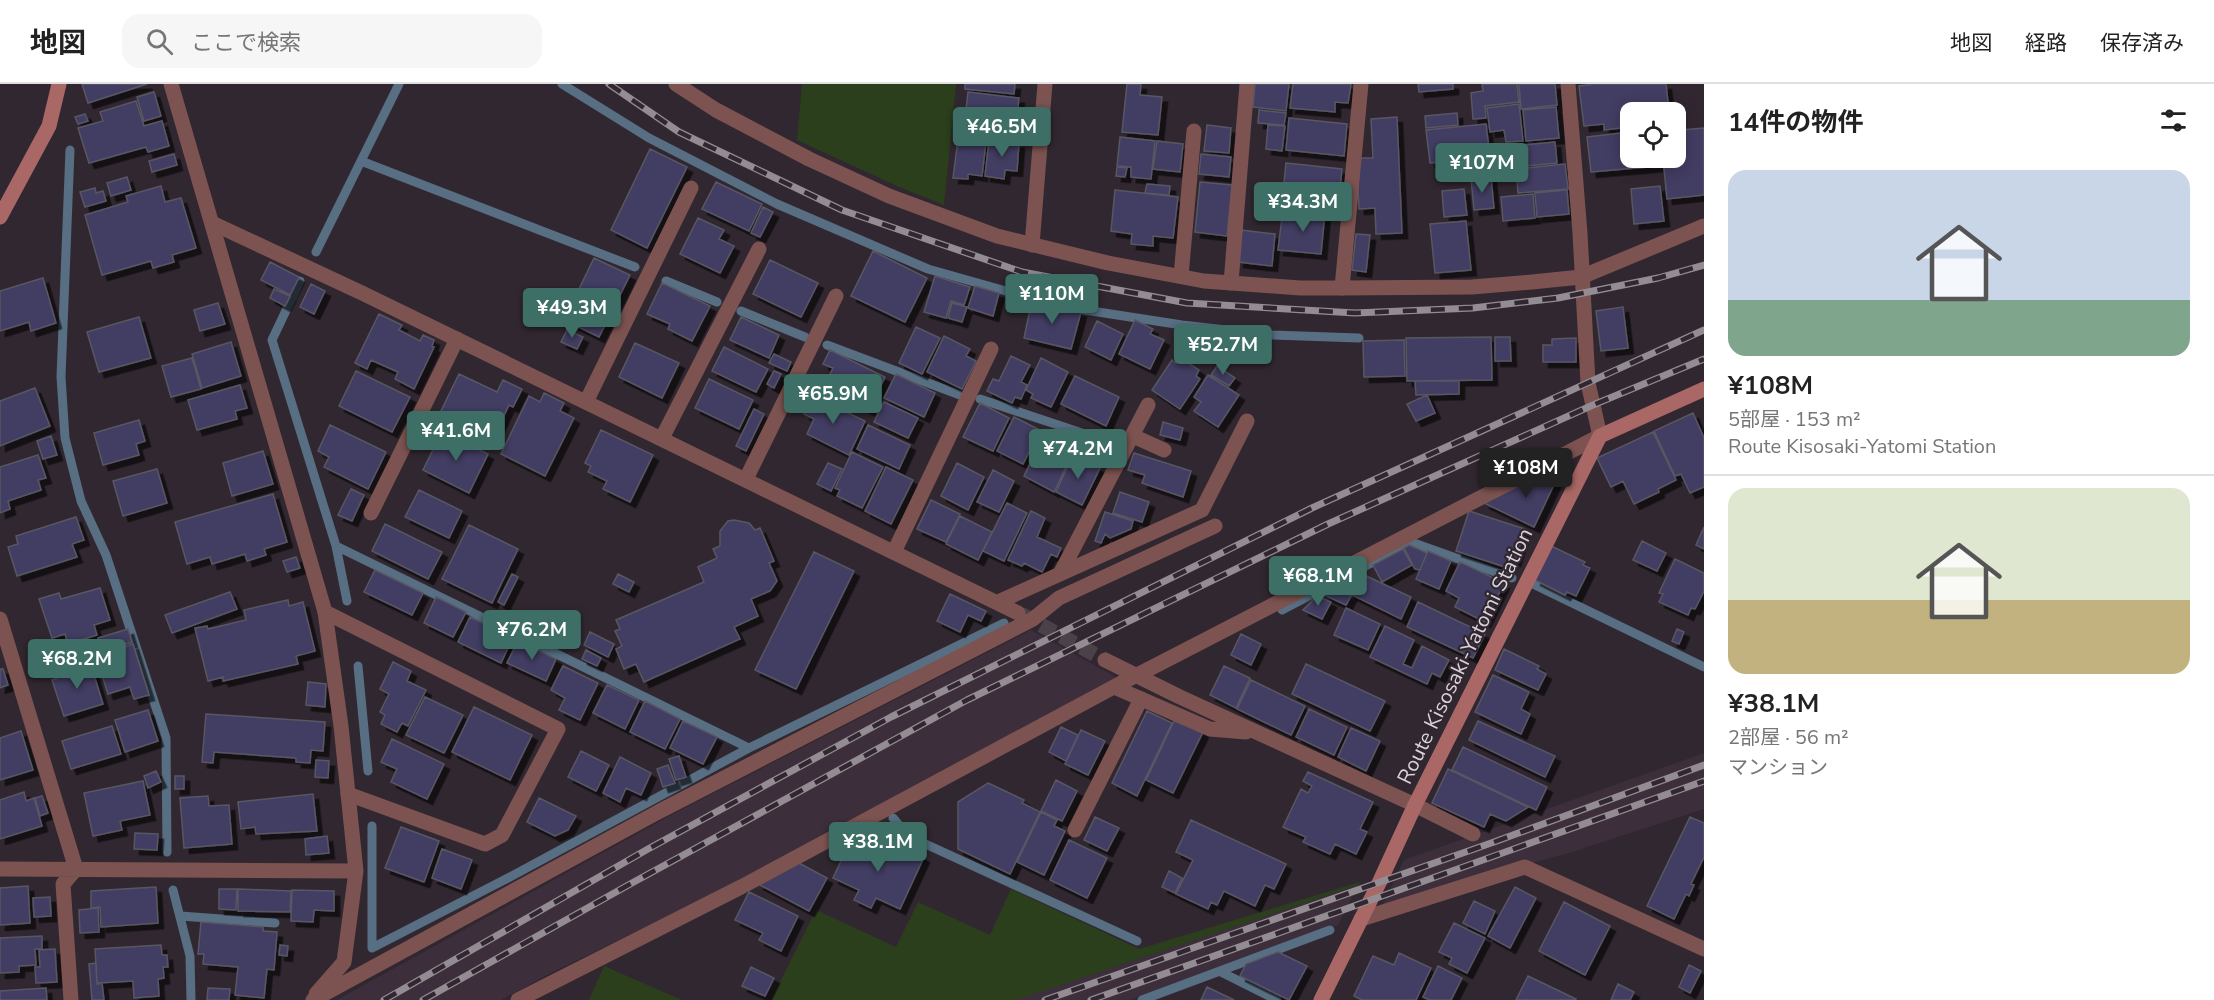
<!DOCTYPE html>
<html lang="ja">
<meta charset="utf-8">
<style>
:root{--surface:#fff;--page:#f6f6f6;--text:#222;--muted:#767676;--line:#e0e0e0;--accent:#3d6f66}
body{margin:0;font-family:"Nunito Sans","Noto Sans JP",sans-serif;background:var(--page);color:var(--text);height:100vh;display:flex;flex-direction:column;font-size:22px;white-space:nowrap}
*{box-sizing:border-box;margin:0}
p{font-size:20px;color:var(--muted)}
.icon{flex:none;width:33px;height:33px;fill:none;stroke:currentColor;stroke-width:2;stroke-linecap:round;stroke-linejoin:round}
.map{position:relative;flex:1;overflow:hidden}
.sheet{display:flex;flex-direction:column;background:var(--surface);width:510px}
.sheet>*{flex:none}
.controls{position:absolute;left:1620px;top:18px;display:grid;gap:12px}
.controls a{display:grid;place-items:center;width:66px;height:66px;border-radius:12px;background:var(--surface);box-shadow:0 3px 15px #0003;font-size:30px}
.price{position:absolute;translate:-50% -51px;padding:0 14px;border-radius:6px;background:var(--accent);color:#fff;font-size:20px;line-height:39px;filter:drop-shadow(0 2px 3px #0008)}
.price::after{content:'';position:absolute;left:50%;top:36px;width:18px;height:14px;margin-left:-9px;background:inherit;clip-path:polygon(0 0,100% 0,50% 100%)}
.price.selected{background:#222;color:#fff}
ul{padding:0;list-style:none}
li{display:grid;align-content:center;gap:12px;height:318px;padding:0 24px}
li+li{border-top:2px solid var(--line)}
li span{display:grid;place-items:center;height:186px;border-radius:18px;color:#555}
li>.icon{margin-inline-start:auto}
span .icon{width:108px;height:108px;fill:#fffc;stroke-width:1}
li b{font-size:26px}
h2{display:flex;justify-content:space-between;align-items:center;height:72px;padding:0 24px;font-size:26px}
header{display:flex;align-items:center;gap:36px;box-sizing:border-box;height:84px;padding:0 30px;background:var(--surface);border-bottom:2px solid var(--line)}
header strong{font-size:28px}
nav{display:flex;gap:33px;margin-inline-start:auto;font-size:21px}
.search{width:420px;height:54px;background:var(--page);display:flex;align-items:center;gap:15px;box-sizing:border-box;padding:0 21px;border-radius:18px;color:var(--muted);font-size:22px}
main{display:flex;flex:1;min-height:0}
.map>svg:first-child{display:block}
</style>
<header>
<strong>地図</strong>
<div class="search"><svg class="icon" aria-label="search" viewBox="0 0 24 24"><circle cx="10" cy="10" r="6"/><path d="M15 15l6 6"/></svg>ここで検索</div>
<nav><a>地図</a><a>経路</a><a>保存済み</a></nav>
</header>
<main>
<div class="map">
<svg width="1704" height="916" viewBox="0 0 1704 916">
<defs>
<filter id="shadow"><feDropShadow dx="5.5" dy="5.5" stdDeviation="0" flood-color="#0009"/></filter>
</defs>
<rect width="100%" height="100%" fill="#312730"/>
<!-- built -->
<path fill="#3d2e3c" d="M1031 546 1119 595 731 801 547 891 501 916H337L671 731Z
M1704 669V725L1569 769 1516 783 1381 825 1404 776Z
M1360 798 1338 841 1130 916H979Z"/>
<!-- green -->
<path fill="#2b3f1c" d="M802 0H956L944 121 897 102 797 56Z
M1360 798 1358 801 1016 916H771L816 826 896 863 918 818 990 851 1011 805 1139 865Z
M604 882 682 916H589Z"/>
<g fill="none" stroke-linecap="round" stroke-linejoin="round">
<!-- stream -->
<path stroke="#576e83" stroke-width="9" d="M562 0 649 54 777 120 928 185 1006 207 1085 226 1182 241 1272 251 1359 254
M70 66 61 293 65 354 81 417 106 471 166 654 167 768
M361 77 635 183
M316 168 399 0
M300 197 272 256 336 462 347 517
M666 197 717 218
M741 227 805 253
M827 261 960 311
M980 315 1106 357
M336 462 749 664
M1535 501 1704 583
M1282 526 1411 458 1512 494
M358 582 368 687
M893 734 908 752 1137 857
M372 742V864L508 794 749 664 1004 539
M173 806 190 872 191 916
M180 832 275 839
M1221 888 1277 916
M1142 916 1330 846"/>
</g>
<!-- building -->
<path fill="#423c62" stroke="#585764" stroke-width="1.5" filter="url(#shadow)" d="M82 0H147L88 19Z
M965 0H1015L1014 10 965 5Z
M1127 0H1141L1140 11 1162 13 1158 51 1122 48Z
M1255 0H1289L1286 27 1253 23Z
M1293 0H1351L1348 19 1335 18V28L1290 24Z
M1418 0H1453V5L1419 8Z
M1482 0H1517L1519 18 1485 22 1486 34 1473 35 1471 9 1483 7Z
M1519 0H1555L1557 21 1521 25Z
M1595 0H1666L1669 28H1630V43L1604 46V40L1584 42 1579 2Z
M154 8 161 32 144 37 137 13Z
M968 8 1019 14 1015 50 964 44Z
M136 17 144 42 162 37 169 62 148 68 146 63 89 79 78 44 103 37 100 28Z
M1519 20 1523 57 1506 58 1504 46 1490 48 1487 24Z
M1556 23 1559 54 1526 57 1523 26Z
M1259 26 1286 29 1284 41 1258 39Z
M1457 29 1458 41 1426 44 1425 32Z
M85 30 88 37 78 40 75 33Z
M1397 33 1402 149 1376 150 1375 124 1359 125 1357 74H1373L1371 35Z
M1289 34 1347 40 1344 72 1286 66Z
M1486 40 1490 73 1430 79 1426 46Z
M1207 41 1231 44 1229 69 1204 67Z
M1268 41 1285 42 1282 67 1266 65Z
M1704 44V111L1667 115 1663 74H1676V60L1684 59 1682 46Z
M1630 48V74H1659V82L1591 88 1587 53Z
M1120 53 1155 57 1151 95 1131 93V83L1117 82Z
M958 55 986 58 982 92 968 90V95L953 94Z
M989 56 1019 59 1017 87 1005 86 1004 95 985 92Z
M1157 57 1183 60 1180 88 1153 85Z
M1555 58 1557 79 1492 85 1490 64Z
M650 65 687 83 647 164 611 146Z
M174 70 177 81 152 88 149 77Z
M1201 70 1231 73 1229 93 1199 90Z
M1286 79 1342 85 1338 124 1282 118Z
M1565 80 1568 105 1518 109 1516 85Z
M1117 83 1127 84 1125 93 1116 92Z
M127 93 131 106 111 112 107 99Z
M1491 93 1494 124 1474 126 1471 95Z
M716 98 762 120 749 147 702 125Z
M1200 98 1232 101 1227 152 1195 148Z
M1147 100 1170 102 1169 111 1145 109Z
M161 102 165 118 181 114 196 164 172 171 174 178 153 184 151 177 102 191 85 131 128 118 126 112Z
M1660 102 1664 137 1634 140 1631 105Z
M95 104 96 109 103 107 106 117 85 123 80 108Z
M1464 105 1467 131 1444 133 1442 107Z
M1115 106 1178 113 1173 154 1153 152V162L1131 160 1132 150 1111 147Z
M1567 106 1569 130 1537 133 1535 109Z
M1533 110 1535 134 1503 137 1501 113Z
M763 123 773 128 760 153 751 149Z
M1302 126 1325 128 1321 170 1278 166 1282 133 1302 135Z
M698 134 724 146 719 155 734 162 720 189 680 170Z
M1466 137 1471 186 1435 189 1430 140Z
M1241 146 1275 150 1272 182 1238 178Z
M1356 150 1370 151 1366 188 1352 186Z
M873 167 927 194 905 238 851 212Z
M594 174 630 191 599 253 564 236Z
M770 176 818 199 801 233 753 210Z
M270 178 299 193 290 211 261 196Z
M935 192 970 203 964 221 951 217 946 234 924 228Z
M43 194 56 239 31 247 29 238 0 247V207Z
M662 199 710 222 692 257 668 245 670 240 647 230Z
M311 200 325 207 314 230 300 223Z
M975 202 999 209 993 232 968 224Z
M274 205 290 212 285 222 270 214Z
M1032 216 1081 228 1071 265 1024 254Z
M218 219 225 240 200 247 194 226Z
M952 219 967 223 962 238 948 234Z
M1623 223 1628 264 1601 267 1596 227Z
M379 230 402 241 399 246 420 257 423 251 434 256 432 262 434 263 414 305 395 295 398 288 371 276 367 285 355 279Z
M139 233 151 274 99 288 87 248Z
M741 233 779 251 769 274 730 256Z
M1135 236 1153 245 1150 250 1164 256 1150 285 1119 270Z
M1097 237 1123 250 1111 276 1085 263Z
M916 243 940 254 922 290 899 279Z
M1183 243 1220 246 1217 268 1181 264Z
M567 246 583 253 577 265 561 258Z
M1221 247 1237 248 1235 265 1220 264Z
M1239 249 1254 250 1252 268 1237 266Z
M1255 251 1262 252 1261 258 1254 257Z
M944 252 970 265 966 272 976 277 962 305 927 288Z
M1491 253 1492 296 1407 297 1406 254Z
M1495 253H1510L1511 277H1495Z
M1576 254V278H1543V261H1552V255Z
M1404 256 1405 292 1364 293 1363 257Z
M231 258 241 292 202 304 192 270Z
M635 259 679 279 662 314 619 293Z
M724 263 768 285 756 308 712 287Z
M830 266 885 293 869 326 824 303 833 284 823 280Z
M774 270 791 278 787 287 769 279Z
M1011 272 1030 281 1021 298 1027 301 1021 315 1015 313 1012 319 987 307 993 295 999 297Z
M1179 273 1199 286 1196 292 1200 295 1180 325 1152 306 1172 276 1175 279Z
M192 274 201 305 171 313 162 282Z
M1041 274 1068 288 1051 323 1031 314 1033 310 1026 306Z
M1217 282 1235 294 1229 302 1211 291Z
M356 287 410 313 392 348 339 322Z
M774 287 781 290 774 304 767 300Z
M459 290 497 308 503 296 522 305 513 323 509 321 492 357 439 331Z
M896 290 935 309 924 333 884 314Z
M1208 291 1239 311 1218 343 1194 327 1201 318 1194 313Z
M1075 292 1119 313 1106 342 1061 320Z
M709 295 753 316 739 345 695 324Z
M1415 297H1459V310L1416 311Z
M240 301 247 324 235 327 237 335 197 346 188 316Z
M35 304 50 342 0 362V317Z
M544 309 564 319 560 327 574 334 545 392 501 370 529 312 540 318Z
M1427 311 1435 329 1416 337 1407 320Z
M813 312 865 337 849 371 807 350 814 335 804 330Z
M884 318 918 334 908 354 874 338Z
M980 319 1009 334 993 367 963 353Z
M754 325 764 330 746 367 736 362Z
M1693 329 1704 354V403L1690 409 1681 390 1675 392 1654 347Z
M1014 333 1040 346 1023 380 997 367Z
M139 336 145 357 136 360 139 371 103 381 94 349Z
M1163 338 1183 344 1180 356 1160 351Z
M330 341 386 368 368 405 324 383 329 373 318 367Z
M868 341 910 361 899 385 857 365Z
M601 346 653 371 630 418 603 405 607 397 588 388 591 382 585 379Z
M442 348 488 370 469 409 423 386Z
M1653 348 1676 396 1658 405 1659 408 1634 420 1623 397 1611 403 1597 374Z
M1045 349 1075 364 1054 408 1024 392Z
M51 352 57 371 43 375 37 357Z
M263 367 273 400 232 412 223 379Z
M852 368 883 383 862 424 837 412 840 406 835 404Z
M1134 369 1191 387 1183 413 1142 399 1145 391 1128 386Z
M38 371 46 394 38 396 41 406 8 417 10 425 0 429V383Z
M1073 371 1100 384 1082 421 1056 408Z
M828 379 842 385 831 407 817 400Z
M957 379 984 393 968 426 941 412Z
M886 383 913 396 891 440 865 427Z
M157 385 167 419 123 432 113 397Z
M993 386 1014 397 999 428 977 418Z
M1551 386 1559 390 1534 443 1484 419Z
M351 405 364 411 352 437 338 431Z
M419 406 462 427 449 454 405 433Z
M1120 408 1149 418 1142 438 1113 429Z
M273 410 287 458 264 465 266 471 247 477 245 470 212 480 210 473 187 480 175 438Z
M931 416 960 430 946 458 917 445Z
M1007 419 1027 429 1004 477 983 467Z
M1031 427 1045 434 1037 453 1061 464 1057 473 1051 470 1042 488 1024 479 1022 482 1008 476Z
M1469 427 1525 445 1515 477 1508 474 1505 483 1456 467Z
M1105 428 1133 437 1131 445 1110 454 1105 450 1101 459 1095 457Z
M960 432 992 448 978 476 946 460Z
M76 433 84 456 72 460 77 473 17 492 8 463 18 460 16 452Z
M734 436 749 439 755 446 760 444 774 477 769 479 777 497 770 507 751 515 758 532 734 543 740 555 644 598 636 580 624 585 616 565 622 562 615 547 620 545 616 536 704 498 698 483 717 474 713 465 720 462V447L728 437Z
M385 440 442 468 428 495 372 467Z
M469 441 518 465 492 519 442 495Z
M1704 443V465L1696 461Z
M1642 457 1666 469 1657 487 1633 476Z
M1409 461 1427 469 1420 486 1415 485 1404 464Z
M1551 462 1585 478 1583 481 1590 484 1576 512 1567 508 1565 511 1535 496Z
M1403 465 1412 481 1382 498 1373 481Z
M1428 467 1451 477 1439 505 1416 495Z
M814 468 854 487 796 605 755 586Z
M296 473 300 484 287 488 283 477Z
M1675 475 1704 489V507L1695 525 1691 524 1688 531 1659 518 1663 510 1659 509Z
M1460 478 1504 499 1485 538 1455 523 1459 514 1446 507Z
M375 486 423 509 412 531 364 508Z
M1358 488 1411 513 1401 535 1348 509Z
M512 490 518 493 504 521 498 518Z
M618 490 634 498 629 508 613 500Z
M100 504 110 536 94 541 97 551 68 560 65 550 52 554 39 515 59 509 61 515Z
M1335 505 1351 512 1346 521 1324 511Z
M230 508 237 525 172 549 165 531Z
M950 510 986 527 981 537 968 531 960 548 937 537Z
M1317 512 1331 518 1322 535 1303 526Z
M436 513 466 528 453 553 424 539Z
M288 516 289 522 303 518 315 567 296 572 298 580 223 597V593L208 597 195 544 207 542 208 545 246 536 244 526Z
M1418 518 1485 550 1473 574 1407 543Z
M1346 524 1380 540 1368 566 1334 551Z
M470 533 513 553 501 579 458 558Z
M1385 542 1414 556 1403 580 1412 584 1422 562 1449 576 1440 593 1432 589 1427 600 1370 573Z
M128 545 132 558 103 568 98 554Z
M1677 545 1684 548 1679 560 1672 557Z
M590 548 614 560 608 573 584 561Z
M1241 550 1261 560 1251 581 1231 571Z
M518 557 556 575 546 597 507 579Z
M133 560 149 611 134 615 130 603 108 610 96 572Z
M1504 565 1539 582 1537 585 1546 590 1538 606 1495 586Z
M586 566 601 574 597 582 582 575Z
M90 578 103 620 64 632 52 596 61 593 60 588Z
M393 578 411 587 407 597 426 606 408 642 402 639 397 648 381 640 385 631 380 628 389 610 380 605Z
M1306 580 1385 617 1370 647 1292 610Z
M563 582 598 599 580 636 559 626 565 614 551 606Z
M1224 582 1250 594 1236 624 1210 611Z
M0 585H3L8 601 0 604Z
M1493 591 1529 608 1521 625 1530 630 1521 650 1475 628Z
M1251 596 1305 622 1291 651 1237 625Z
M308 598 326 600 325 623 306 621Z
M607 601 639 616 625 645 593 629Z
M425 613 463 631 444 669 406 651Z
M645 617 680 635 665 665 630 648Z
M474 623 532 651 510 696 452 668Z
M1309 625 1347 643 1334 671 1296 653Z
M148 626 158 657 125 668 115 636Z
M1147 627 1172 639 1137 712 1112 699Z
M206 630 325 638 323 667 311 666 310 679 296 678V674L214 668 213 679 202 678Z
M1175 635 1203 648 1173 709 1146 696Z
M683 637 717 653 703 680 670 664Z
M1478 637 1555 672 1545 693 1469 656Z
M112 642 121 670 71 685 62 657Z
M1061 643 1078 651 1066 677 1049 668Z
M1351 644 1380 657 1366 687 1338 673Z
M1081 646 1105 657 1088 691 1065 680Z
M21 647 33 686 0 696V654Z
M392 655 444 680 427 715 391 698 397 685 381 678Z
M1463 663 1547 703 1536 726 1452 686Z
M581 667 609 681 596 707 568 693Z
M679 672 686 693 676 696 669 675Z
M620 673 651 689 641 711 626 704 620 718 603 709Z
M316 676 329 677 328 694 315 693Z
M668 681 675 699 663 703 657 685Z
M1448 685 1528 723 1506 737 1490 730 1484 743 1432 719Z
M156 687 161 698 148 704 144 692Z
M1308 688 1373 718 1360 745 1367 748 1356 770 1335 760 1330 770 1303 758 1306 753 1283 743 1301 705 1308 709 1312 702 1303 697Z
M175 692H184V705H175Z
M1056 696 1077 707 1062 737 1041 727Z
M143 697 150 731 120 737 122 746 93 752 84 709Z
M988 699 1024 716 1022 719 1040 728 1010 790 958 765V718Z
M24 708 26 717 34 714 42 742 0 755V716Z
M313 710 317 747 256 750 255 743 241 745 238 718Z
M42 712 48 729 40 732 35 714Z
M208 712 209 722 229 721 232 760 184 764 180 714Z
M539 714 576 732 568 746 555 752 527 738Z
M1041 728 1057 736 1054 742 1065 747 1044 791 1017 778Z
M1095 733 1119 744 1107 767 1084 756Z
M1690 733 1704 739V773L1691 800 1694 801 1689 812 1686 810 1674 835 1647 822Z
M1191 736 1286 780 1274 805 1265 801 1255 822 1224 807 1217 821 1211 818 1208 825 1176 810 1193 776 1176 768Z
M401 743 439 757 424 798 385 784Z
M135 749 158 750 157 766 134 765Z
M327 752 329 769 306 771 305 755Z
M853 752 896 772 901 762 924 773 900 825 876 814 871 824 854 816 859 806 833 794Z
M1069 756 1107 774 1087 814 1050 796Z
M442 765 472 776 461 805 432 794Z
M797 778 827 794 809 827 758 800Z
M1169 787 1182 794 1175 809 1162 803Z
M28 802 30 839 0 841V804Z
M156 803 158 839 101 843 100 823 91 824V807Z
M1515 803 1536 814 1510 864 1488 852Z
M219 805H237L236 826 219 825Z
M238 805 291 807 290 828 238 827Z
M292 806 334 807V827L314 826 313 838 291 837Z
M749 808 798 832 781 867 759 856 763 849 735 836Z
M50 813 51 832 34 833 33 814Z
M1474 817 1495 827 1485 850 1463 839Z
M1564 818 1610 842 1585 891 1539 867Z
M98 824 99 848 80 849 79 826Z
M201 838 263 843V847L277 848 274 886 267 885 264 914 235 911 238 883 203 880 204 870H198Z
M1454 839 1485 854 1467 889 1449 880 1452 874 1439 868Z
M42 852V865H35L36 881 19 882V888L0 889V854Z
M161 861 162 871H167L168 883H163L164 894 158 895 159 912 134 914 133 897 97 899 95 865Z
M280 861 288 862 287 872 279 871Z
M55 865 57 898 36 899 35 883H40L39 866Z
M1278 868 1307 882 1289 916 1240 892 1246 880Z
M1399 869 1431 884 1416 916H1362L1354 912 1373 872 1394 881Z
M96 879 97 900 102 899 104 916H92L89 880Z
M1689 881 1701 887 1690 909 1679 903Z
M1438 882 1462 894 1451 916H1430L1423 913Z
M751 883 774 894 765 912 742 902Z
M1528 892 1576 915 1575 916H1516Z
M1618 900 1634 908 1630 916H1611Z
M1207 903 1234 916H1201Z
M46 904 47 916H0V907Z
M208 904 230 905 229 916H207Z"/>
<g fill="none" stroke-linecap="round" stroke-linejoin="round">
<!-- street-tunnel -->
<path stroke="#4a4149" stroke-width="15" stroke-dasharray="15 8" stroke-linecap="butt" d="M1021 530 1105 576"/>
<!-- lane -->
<path stroke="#7c5350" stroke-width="15" d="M1032 161 1045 0
M1181 192 1194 47
M1231 199 1247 0
M1342 204 1361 0
M586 318 691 104
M1133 352 1164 366
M662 354 759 165
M746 395 836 212
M371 429 457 255
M894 468 991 265
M1060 490 1148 321
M998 518 1202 426 1247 337
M325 528 558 645 502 751 485 760 348 710
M1415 721 1473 750
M1075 746 1141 615"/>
<!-- street -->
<path stroke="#7c5350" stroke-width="15" d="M171 0 325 528 341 642 356 787 344 878 316 910
M676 0 716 26 809 75 889 112 997 152 1108 179 1204 197 1300 204H1342L1472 203 1532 198 1581 193 1704 142
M212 139 362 209 1018 529
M0 535 76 785
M1105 576 1180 613 1415 721
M1149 585 1600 352 1588 299 1580 149 1568 0
M1114 603 1210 645 1246 648
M0 785 356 787
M1361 835 1525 783 1704 865
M71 916 63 800 76 785
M313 916 660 727 1033 535 1059 514 1215 442
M518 916 741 803 1123 598"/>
<!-- secondary -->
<path stroke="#a96865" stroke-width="15" d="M0 133 49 42 59 0
M1321 916 1380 797 1415 721 1600 352 1704 305"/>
<defs>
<path id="rail" d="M609 0 679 48 842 126 1022 188 1187 219 1355 229 1473 224 1558 214 1658 194 1704 181
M384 916 648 765 891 633 1312 424 1704 246
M423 916 632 799 967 616 1328 440 1593 321 1704 275
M1045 916 1494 758 1704 681
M1091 916 1704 697"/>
</defs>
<!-- rail casing -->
<use href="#rail" stroke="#948c93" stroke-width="7"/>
<!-- rail -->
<use href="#rail" stroke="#312730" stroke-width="4.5" stroke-dasharray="14" stroke-linecap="butt"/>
<!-- street-bridge -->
<path stroke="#7c5350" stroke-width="15" d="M1123 598 1149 585"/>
</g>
<g text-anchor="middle" stroke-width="4.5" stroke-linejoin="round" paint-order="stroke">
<!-- street labels -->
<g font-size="21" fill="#d9d3d8" stroke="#312730">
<text transform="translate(1465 572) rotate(-64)" y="7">Route Kisosaki-Yatomi Station</text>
</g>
</g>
</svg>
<div class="controls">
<a><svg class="icon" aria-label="locate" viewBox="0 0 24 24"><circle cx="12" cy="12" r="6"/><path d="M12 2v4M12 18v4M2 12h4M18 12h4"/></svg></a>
</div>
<b class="price" style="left:1002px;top:74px">¥46.5M</b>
<b class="price" style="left:1482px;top:110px">¥107M</b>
<b class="price" style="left:1303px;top:149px">¥34.3M</b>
<b class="price" style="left:1052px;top:241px">¥110M</b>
<b class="price" style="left:572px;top:255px">¥49.3M</b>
<b class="price" style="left:1223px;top:292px">¥52.7M</b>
<b class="price" style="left:833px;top:341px">¥65.9M</b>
<b class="price" style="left:456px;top:378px">¥41.6M</b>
<b class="price" style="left:1078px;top:396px">¥74.2M</b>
<b class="price selected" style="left:1526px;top:415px">¥108M</b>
<b class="price" style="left:1318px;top:523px">¥68.1M</b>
<b class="price" style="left:532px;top:577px">¥76.2M</b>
<b class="price" style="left:77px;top:606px">¥68.2M</b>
<b class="price" style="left:878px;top:789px">¥38.1M</b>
</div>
<section class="sheet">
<h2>14件の物件<svg class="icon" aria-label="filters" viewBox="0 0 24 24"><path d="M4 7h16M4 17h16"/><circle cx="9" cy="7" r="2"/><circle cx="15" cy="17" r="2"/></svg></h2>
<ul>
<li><span style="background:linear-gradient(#c9d6e8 70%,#7fa58c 0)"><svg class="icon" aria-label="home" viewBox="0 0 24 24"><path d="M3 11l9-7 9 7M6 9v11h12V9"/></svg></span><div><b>¥108M</b><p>5部屋 · 153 m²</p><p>Route Kisosaki-Yatomi Station</p></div></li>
<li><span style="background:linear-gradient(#dfe7d0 60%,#c2b280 0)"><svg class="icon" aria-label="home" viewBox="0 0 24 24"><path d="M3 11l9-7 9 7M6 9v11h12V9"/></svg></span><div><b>¥38.1M</b><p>2部屋 · 56 m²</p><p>マンション</p></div></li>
</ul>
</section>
</main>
